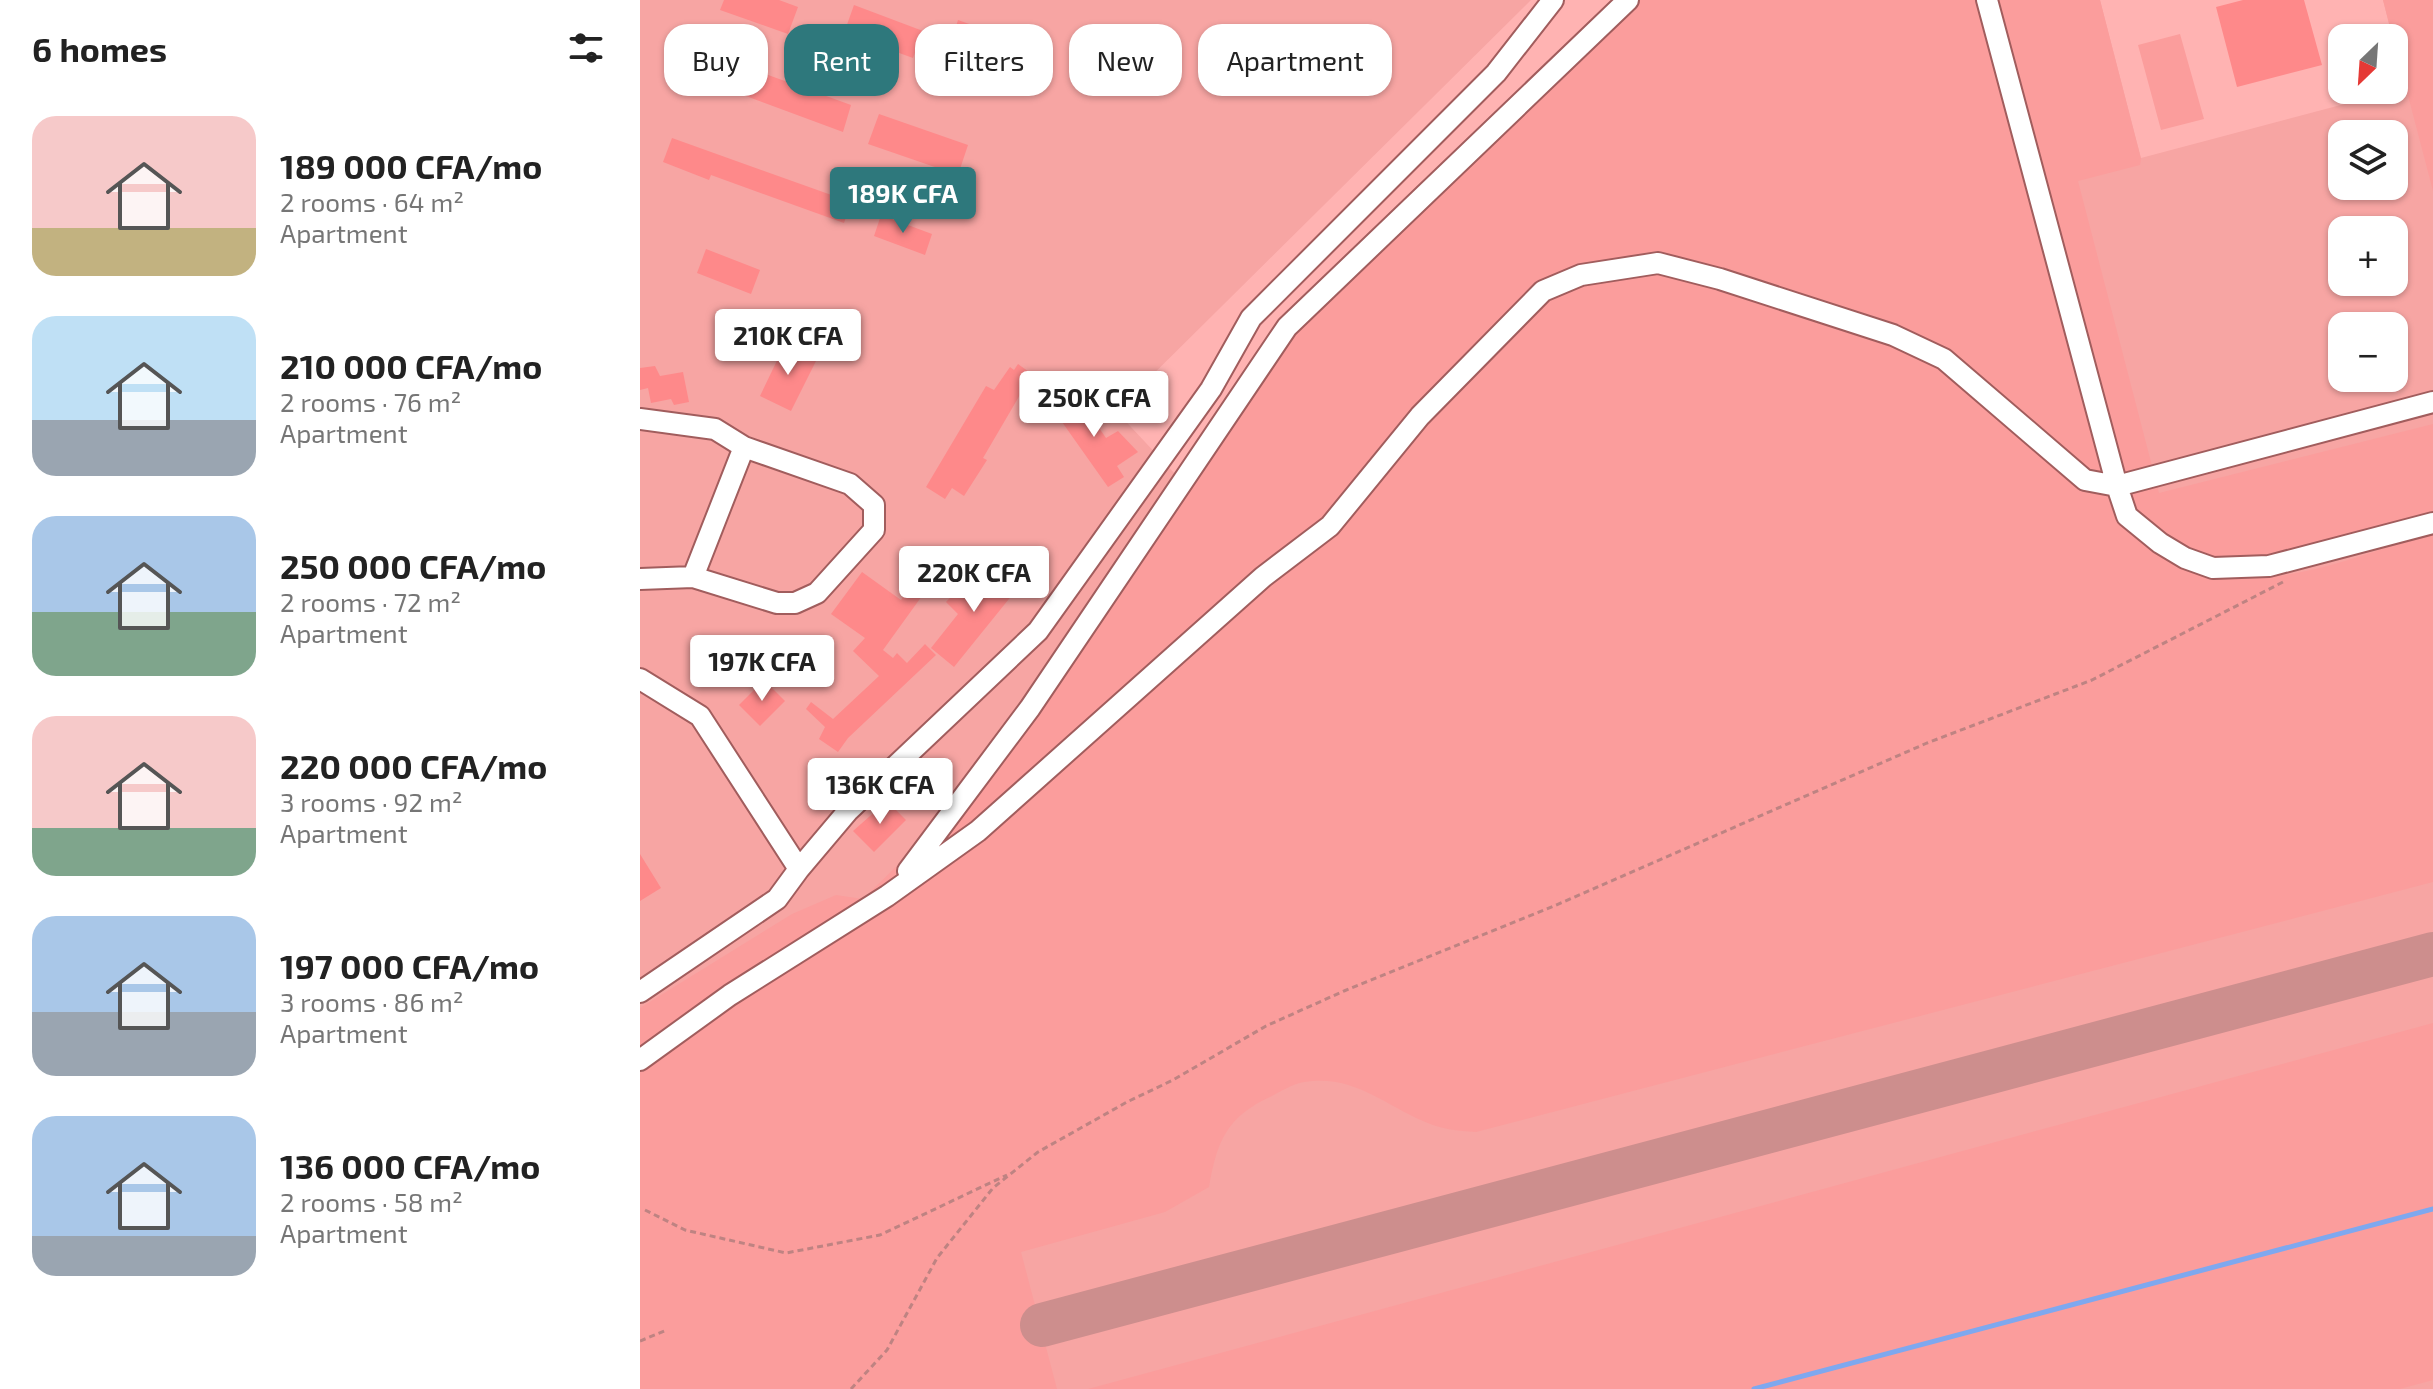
<!DOCTYPE html>
<meta charset="utf-8">
<style>
:root{--surface:#fff;--page:#f6f6f6;--text:#222;--muted:#767676;--accent:#2e787c}
body{margin:0;font-family:"Exo 2",sans-serif;background:var(--page);color:var(--text);height:100vh;display:flex;flex-direction:column;font-size:30px;white-space:nowrap}
*{box-sizing:border-box;margin:0}
p{font-size:26px;color:var(--muted)}
.icon{flex:none;width:44px;height:44px;fill:none;stroke:currentColor;stroke-width:2;stroke-linecap:round;stroke-linejoin:round}
.map{position:relative;flex:1;overflow:hidden}
.details{display:flex;flex-direction:column;background:var(--surface);width:640px}
.details>*{flex:none}
.hud{position:absolute;left:24px;top:24px;width:760px;height:72px;display:flex;gap:16px}
.needle{width:52px;rotate:205deg}
.buttons{position:absolute;left:1688px;top:24px;display:grid;gap:16px}
.buttons a{display:grid;place-items:center;width:80px;height:80px;border-radius:16px;background:var(--surface);box-shadow:0 2px 6px #0004;font-size:40px}
.price{position:absolute;translate:-50% -68px;padding:0 18px;border-radius:8px;background:#fff;color:#222;font-size:26px;line-height:52px;filter:drop-shadow(0 2px 4px #0008)}
.price::after{content:'';position:absolute;left:50%;top:48px;width:24px;height:18px;margin-left:-12px;background:inherit;clip-path:polygon(0 0,100% 0,50% 100%)}
.price.active{background:var(--accent);color:#fff}
ul{padding:0;list-style:none}
li{display:flex;align-items:center;gap:24px;height:200px;padding:0 32px}
li span{display:grid;place-items:center;flex:none;width:224px;height:160px;border-radius:24px;color:#555}
li>.icon{margin-inline-start:auto}
span .icon{width:96px;height:96px;fill:#fffc;stroke-width:1}
li b{font-size:34px}
h2{display:flex;justify-content:space-between;align-items:center;height:96px;padding:0 32px;font-size:34px}
.tag{padding:0 28px;border-radius:24px;background:var(--surface);box-shadow:0 2px 6px #0004;font-size:28px;line-height:72px}
.tag.active{background:var(--accent);color:#fff}
main{display:flex;flex:1;min-height:0}
.map>svg:first-child{display:block}
</style>
<main>
<section class="details">
<h2>6 homes<svg class="icon" aria-label="filters" viewBox="0 0 24 24"><path d="M4 7h16M4 17h16"/><circle cx="9" cy="7" r="2"/><circle cx="15" cy="17" r="2"/></svg></h2>
<ul>
<li><span style="background:linear-gradient(#f6c9c9 70%,#c2b280 0)"><svg class="icon" aria-label="home" viewBox="0 0 24 24"><path d="M3 11l9-7 9 7M6 9v11h12V9"/></svg></span><div><b>189 000 CFA/mo</b><p>2 rooms · 64 m²</p><p>Apartment</p></div></li>
<li><span style="background:linear-gradient(#bfe0f5 65%,#9aa5b1 0)"><svg class="icon" aria-label="home" viewBox="0 0 24 24"><path d="M3 11l9-7 9 7M6 9v11h12V9"/></svg></span><div><b>210 000 CFA/mo</b><p>2 rooms · 76 m²</p><p>Apartment</p></div></li>
<li><span style="background:linear-gradient(#a9c7e8 60%,#7fa58c 0)"><svg class="icon" aria-label="home" viewBox="0 0 24 24"><path d="M3 11l9-7 9 7M6 9v11h12V9"/></svg></span><div><b>250 000 CFA/mo</b><p>2 rooms · 72 m²</p><p>Apartment</p></div></li>
<li><span style="background:linear-gradient(#f6c9c9 70%,#7fa58c 0)"><svg class="icon" aria-label="home" viewBox="0 0 24 24"><path d="M3 11l9-7 9 7M6 9v11h12V9"/></svg></span><div><b>220 000 CFA/mo</b><p>3 rooms · 92 m²</p><p>Apartment</p></div></li>
<li><span style="background:linear-gradient(#a9c7e8 60%,#9aa5b1 0)"><svg class="icon" aria-label="home" viewBox="0 0 24 24"><path d="M3 11l9-7 9 7M6 9v11h12V9"/></svg></span><div><b>197 000 CFA/mo</b><p>3 rooms · 86 m²</p><p>Apartment</p></div></li>
<li><span style="background:linear-gradient(#a9c7e8 75%,#9aa5b1 0)"><svg class="icon" aria-label="home" viewBox="0 0 24 24"><path d="M3 11l9-7 9 7M6 9v11h12V9"/></svg></span><div><b>136 000 CFA/mo</b><p>2 rooms · 58 m²</p><p>Apartment</p></div></li>
</ul>
</section>
<div class="map">
<svg width="1793" height="1389" viewBox="0 0 1793 1389">
<rect width="100%" height="100%" fill="#ffb3b2"/>
<!-- built -->
<path fill="#f7a5a3" fill-rule="evenodd" d="M0 0H891L476 411 535 474 631 330 979 0H1460L1501 158 1765 88 1743 0H1793V1389H0ZM1702 134H1754V186H1702ZM1702 230H1754V282H1702ZM1702 326H1754V378H1702Z"/>
<!-- green -->
<path fill="#fb9d9c" d="M979 0H1460L1501 159 1500 165 1438 181 1519 493 1793 424V511L1661 553 1614 561 1555 558 1470 497C1473 506 1476 518 1482 525 1488 533 1498 539 1506 545 1587 614 1705 560 1793 532V882L836 1132C818 1131 800 1129 783 1121 742 1103 712 1074 664 1082 652 1084 640 1092 630 1097 586 1117 577 1142 569 1187L525 1212 381 1252 417 1389H0V1008L152 914 196 895 223 899 316 808 631 330Z
M1743 0H1793V191Z
M1540 34 1564 119 1521 130 1498 45Z
M1793 1023V1380L1760 1389H448Z"/>
<g fill="none" stroke-linecap="round" stroke-linejoin="round">
<!-- stream -->
<path stroke="#7ea8ef" stroke-width="5" d="M1114 1389 1793 1209"/>
<!-- taxiway -->
<path stroke="#cd8e8d" stroke-width="44" d="M402 1325 1793 954"/>
</g>
<!-- building -->
<path fill="#fe898a" d="M84 0H139L158 7 148 34 80 10Z
M1603 0H1664L1682 65 1597 87 1576 7Z
M214 5 283 31 273 58 204 33Z
M318 20 385 44 375 71 309 47Z
M65 52 211 105 203 132 55 77Z
M239 114 328 145 318 175 228 144Z
M32 138 211 202 204 223 71 175 69 180 23 162Z
M241 215 292 234 285 255 234 236Z
M66 249 120 270 111 294 57 273Z
M145 344 177 359 151 411 120 396Z
M378 364 392 374 391 380 398 385 388 399 381 393 343 458 347 460 324 496 312 488 305 499 286 487 346 386 354 390 370 367 374 370Z
M15 366 20 376 43 372 49 402 34 405 31 399 11 403 8 388 0 390V368Z
M433 390 466 438 478 431 498 452 477 466 484 477 468 487 410 405Z
M293 555 305 564 243 650 253 658 257 653 267 663 285 644 296 655 208 738 198 752 179 739 185 727 166 709 171 702 193 719 239 676 213 651 225 638 191 614 222 572 261 600Z
M358 565 381 584 314 667 291 648 318 614 306 602 324 583 335 593Z
M124 680 145 701 120 726 99 705Z
M247 801 266 820 234 852 213 831Z
M0 854 21 888 0 901Z"/>
<g fill="none" stroke-linecap="round" stroke-linejoin="round">
<defs>
<path id="minor" d="M1347 0 1477 486 1793 402
M0 419 75 429 104 447
M0 579 53 577 137 603H155L177 593 234 530V505L210 484 104 447 53 577
M0 679 60 716 159 869 208 811 398 631 571 389 611 318 856 73 913 0
M268 871 390 708 647 327 988 0
M0 992 137 899 159 869
M0 1060 90 995 247 896 338 831 623 577 690 526 780 416 903 291 941 275 1018 263 1080 279 1253 335 1304 359 1445 480 1477 486 1487 516 1520 543 1545 558 1573 568 1629 566 1793 523"/>
</defs>
<!-- minor casing -->
<use href="#minor" stroke="#a15d5d" stroke-width="24"/>
<!-- path -->
<path stroke="#be8382" stroke-width="3" stroke-dasharray="6 4" stroke-linecap="butt" d="M5 1210 45 1230 146 1253 240 1235 367 1175
M0 1341 27 1330
M211 1389 247 1350 297 1258 353 1188 398 1152 487 1102 533 1080 626 1026 704 991 914 906 1287 743 1452 680 1643 582"/>
<!-- minor -->
<use href="#minor" stroke="#fff" stroke-width="20"/>
</g>
</svg>
<div class="buttons">
<a><svg class="needle" viewBox="-14 -14 28 28"><path d="M0-13l5 13h-10z" fill="#e53935"/><path d="M0 13l5-13h-10z" fill="#767676"/></svg></a>
<a><svg class="icon" aria-label="layers" viewBox="0 0 24 24"><path d="M12 4l9 5-9 5-9-5zM3 14l9 5 9-5"/></svg></a>
<a>+</a>
<a>−</a>
</div>
<b class="price active" style="left:263px;top:235px">189K CFA</b>
<b class="price" style="left:148px;top:377px">210K CFA</b>
<b class="price" style="left:454px;top:439px">250K CFA</b>
<b class="price" style="left:334px;top:614px">220K CFA</b>
<b class="price" style="left:122px;top:703px">197K CFA</b>
<b class="price" style="left:240px;top:826px">136K CFA</b>
<div class="hud">
<a class="tag">Buy</a>
<a class="tag active">Rent</a>
<a class="tag">Filters</a>
<a class="tag">New</a>
<a class="tag">Apartment</a>
</div>
</div>
</main>
